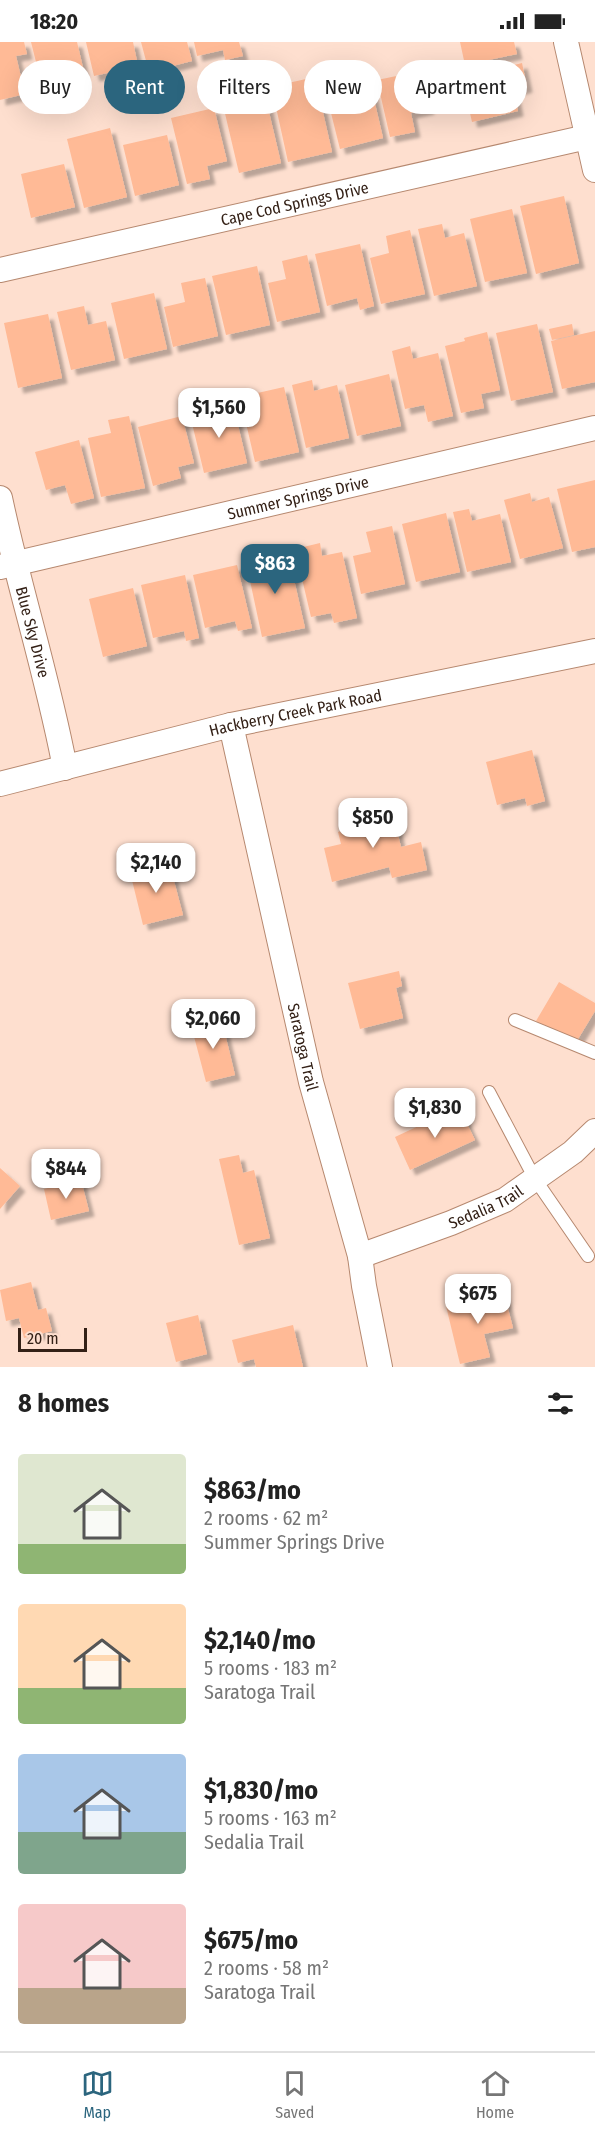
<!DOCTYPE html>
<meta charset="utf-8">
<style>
:root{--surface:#fff;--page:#f2f2f2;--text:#222;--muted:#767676;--line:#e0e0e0;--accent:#2b657e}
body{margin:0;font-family:"Fira Sans Condensed",sans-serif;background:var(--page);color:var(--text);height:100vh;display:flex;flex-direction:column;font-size:22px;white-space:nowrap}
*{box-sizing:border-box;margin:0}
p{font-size:20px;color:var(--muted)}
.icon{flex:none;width:33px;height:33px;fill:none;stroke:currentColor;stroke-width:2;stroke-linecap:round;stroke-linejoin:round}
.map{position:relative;height:1325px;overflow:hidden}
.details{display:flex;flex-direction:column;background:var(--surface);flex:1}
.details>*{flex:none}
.guide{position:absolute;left:18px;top:18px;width:560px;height:54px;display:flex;gap:12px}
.scale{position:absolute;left:18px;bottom:15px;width:69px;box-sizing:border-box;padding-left:6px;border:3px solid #332016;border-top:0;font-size:16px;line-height:21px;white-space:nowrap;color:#332016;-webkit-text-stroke:4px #fedfcf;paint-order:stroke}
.price{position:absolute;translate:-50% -51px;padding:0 14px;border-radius:12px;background:#fff;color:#222;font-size:20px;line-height:39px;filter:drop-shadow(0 2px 3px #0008)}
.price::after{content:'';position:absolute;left:50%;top:36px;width:18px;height:14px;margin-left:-9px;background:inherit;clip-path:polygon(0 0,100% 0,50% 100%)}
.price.on{background:var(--accent);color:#fff}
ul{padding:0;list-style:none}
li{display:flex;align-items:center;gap:18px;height:150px;padding:0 18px}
li span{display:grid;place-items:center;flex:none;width:168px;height:120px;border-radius:6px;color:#555}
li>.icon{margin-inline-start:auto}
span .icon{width:72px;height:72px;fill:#fffc;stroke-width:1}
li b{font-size:26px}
h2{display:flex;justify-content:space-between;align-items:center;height:72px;padding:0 18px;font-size:26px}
.pill{padding:0 21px;border-radius:27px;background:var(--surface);box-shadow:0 6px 24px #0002;font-size:21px;line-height:54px}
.pill.on{background:var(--accent);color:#fff}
.status{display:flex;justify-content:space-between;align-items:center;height:42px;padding:0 30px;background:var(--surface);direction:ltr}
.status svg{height:16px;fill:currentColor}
.dock{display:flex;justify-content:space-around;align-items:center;height:84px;border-top:2px solid var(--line);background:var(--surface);font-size:16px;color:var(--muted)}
.dock a{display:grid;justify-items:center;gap:3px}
.dock .on{color:var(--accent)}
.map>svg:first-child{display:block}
</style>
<div class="status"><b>18:20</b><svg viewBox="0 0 49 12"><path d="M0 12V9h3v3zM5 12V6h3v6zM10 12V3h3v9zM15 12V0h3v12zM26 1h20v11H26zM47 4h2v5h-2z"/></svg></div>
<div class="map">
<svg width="595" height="1325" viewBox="0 0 595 1325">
<defs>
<filter id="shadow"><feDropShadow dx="5.5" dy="5.5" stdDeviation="1.5" flood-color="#0004"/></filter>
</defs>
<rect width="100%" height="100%" fill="#fedfcf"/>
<!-- building -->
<path fill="#ffba96" filter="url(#shadow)" d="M0 0H24L27 12 16 14 25 52 0 58Z
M31 0H77L84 30 41 40Z
M86 0H133L138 24 94 34Z
M141 0H187L192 19 149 30Z
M194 0H239L243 14 225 18 223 8 197 14Z
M460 0H514L517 12 465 23Z
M522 21 527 45 514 49 518 69 472 80 462 36Z
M421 29 429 67 411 71 415 90 390 95 377 38Z
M315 35 332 110 288 120 274 56 290 52 288 41Z
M371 44 383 96 340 107 327 55Z
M265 53 281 121 239 131 223 63Z
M214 66 227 119 207 124 210 137 187 142 171 76Z
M110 86 127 155 84 166 67 97Z
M167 93 179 143 135 154 123 103Z
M64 122 75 165 31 176 21 132Z
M564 154 579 221 536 232 520 164Z
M512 167 527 231 485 240 470 177Z
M442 182 445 196 464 191 477 244 434 254 418 187Z
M410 188 425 252 381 262 370 216 389 211 386 194Z
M360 202 374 264 360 268 357 256 327 264 315 212Z
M307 213 320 270 277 280 268 241 286 237 282 219Z
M257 224 270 283 226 293 212 234Z
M205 236 218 294 173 305 164 265 185 260 181 241Z
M154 251 167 307 124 317 111 261Z
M84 264 88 283 106 279 115 318 71 328 57 270Z
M48 272 62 336 18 346 4 281Z
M537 282 553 350 511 359 496 291Z
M572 282 574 293 552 298 549 287Z
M595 289V340L562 347 551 299Z
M487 290 500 348 481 352 484 366 461 371 445 304 465 299 464 296Z
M410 304 413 317 438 311 453 374 428 380 424 363 405 367 392 309Z
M389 332 401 384 357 394 345 343Z
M312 338 314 349 337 343 349 396 306 406 292 343Z
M284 345 299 410 255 420 240 355Z
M233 362 247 421 204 431 190 373Z
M129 374 145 446 101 455 88 396 111 391 108 378Z
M182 374 194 421 178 425 181 436 153 444 138 385Z
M79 398 94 456 71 462 65 443 46 448 35 410Z
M595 438V505L572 510 557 447Z
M530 451 532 460 549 455 563 506 520 517 504 458Z
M469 467 472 479 500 472 511 520 467 530 453 470Z
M446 471 460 530 416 540 402 482Z
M392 484 405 542 361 552 353 514 371 510 366 490Z
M320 501 322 514 342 510 357 576 334 581 331 571 311 575 295 507Z
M288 511 305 586 262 595 246 520Z
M237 523 252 586 238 589 235 579 205 586 193 533Z
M185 533 199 596 186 599 184 589 153 596 141 543Z
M133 546 147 604 103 615 89 557Z
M532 708 545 759 527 764 525 756 497 763 486 720Z
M392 767 401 805 421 800 427 828 392 836 389 825 332 840 324 806 341 802 338 790 350 786 348 778Z
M169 820 183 873 143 883 130 830Z
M399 929 402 944 396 946 403 976 360 987 348 941Z
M559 940 595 961V969L575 1002 536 979Z
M221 975 235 1033 206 1040 191 983Z
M459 1065 475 1098 410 1128 395 1095Z
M239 1113 243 1131 254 1128 270 1196 239 1203 219 1117Z
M0 1126 20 1144 0 1167Z
M81 1138 89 1169 51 1178 44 1147Z
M31 1240 38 1268 46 1266 52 1289 24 1296 19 1276 6 1279 0 1248Z
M504 1251 513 1286 484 1292 490 1315 460 1322 446 1264Z
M198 1273 207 1312 176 1320 166 1281Z
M293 1283 303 1325H256L254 1317 238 1321 232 1298Z"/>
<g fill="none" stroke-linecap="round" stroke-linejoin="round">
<defs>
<path id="lane" d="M515 978 595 1011
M489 1050 535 1137 588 1214"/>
<g id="street">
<path d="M566 0 595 128"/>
<path id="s1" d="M0 228 587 95"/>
<path id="s2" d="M0 456C19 546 48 635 65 726"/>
<path id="s3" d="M0 525 595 386"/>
<path id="s4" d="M231 683 311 1040 360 1214 364 1244 380 1325"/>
<path id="s5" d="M0 742 231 683 595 609"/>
<path id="s6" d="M360 1214 451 1181 505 1158 573 1110 595 1089"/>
</g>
</defs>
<!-- lane casing -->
<use href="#lane" stroke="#b6886f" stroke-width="14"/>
<!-- street casing -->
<use href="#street" stroke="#b6886f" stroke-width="26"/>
<!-- lane -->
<use href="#lane" stroke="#fff" stroke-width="12"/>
<!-- street -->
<use href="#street" stroke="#fff" stroke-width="24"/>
</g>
<g text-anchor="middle" stroke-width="4.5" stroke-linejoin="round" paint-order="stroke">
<!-- street labels -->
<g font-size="16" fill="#332016" stroke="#fedfcf">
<text dy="6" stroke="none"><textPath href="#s1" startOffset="302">Cape Cod Springs Drive</textPath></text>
<text dy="6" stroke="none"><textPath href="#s3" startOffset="306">Summer Springs Drive</textPath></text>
<text dy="6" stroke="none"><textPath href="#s2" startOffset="138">Blue Sky Drive</textPath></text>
<text dy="6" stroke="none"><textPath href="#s5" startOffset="304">Hackberry Creek Park Road</textPath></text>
<text dy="6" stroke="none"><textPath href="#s4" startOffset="330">Saratoga Trail</textPath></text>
<text dy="6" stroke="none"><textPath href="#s6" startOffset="135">Sedalia Trail</textPath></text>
</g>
</g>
</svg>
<div class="scale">20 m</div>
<b class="price" style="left:219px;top:397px">$1,560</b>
<b class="price on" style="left:275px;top:553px">$863</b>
<b class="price" style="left:373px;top:807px">$850</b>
<b class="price" style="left:156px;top:852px">$2,140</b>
<b class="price" style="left:213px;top:1008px">$2,060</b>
<b class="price" style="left:435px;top:1097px">$1,830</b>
<b class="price" style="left:66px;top:1158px">$844</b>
<b class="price" style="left:478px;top:1283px">$675</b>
<div class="guide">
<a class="pill">Buy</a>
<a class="pill on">Rent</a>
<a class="pill">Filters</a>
<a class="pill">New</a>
<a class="pill">Apartment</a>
</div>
</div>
<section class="details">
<h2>8 homes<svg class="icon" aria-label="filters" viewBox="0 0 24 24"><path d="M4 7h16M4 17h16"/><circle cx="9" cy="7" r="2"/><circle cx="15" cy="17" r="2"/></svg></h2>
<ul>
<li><span style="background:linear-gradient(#dfe7d0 75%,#8fb573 0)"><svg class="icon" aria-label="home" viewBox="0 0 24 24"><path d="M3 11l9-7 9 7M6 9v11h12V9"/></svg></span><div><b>$863/mo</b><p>2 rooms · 62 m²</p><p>Summer Springs Drive</p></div></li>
<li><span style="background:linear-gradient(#ffd9b3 70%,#8fb573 0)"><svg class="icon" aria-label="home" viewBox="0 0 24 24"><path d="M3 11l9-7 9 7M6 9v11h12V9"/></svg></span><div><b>$2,140/mo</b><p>5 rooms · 183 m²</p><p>Saratoga Trail</p></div></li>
<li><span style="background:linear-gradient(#a9c7e8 65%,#7fa58c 0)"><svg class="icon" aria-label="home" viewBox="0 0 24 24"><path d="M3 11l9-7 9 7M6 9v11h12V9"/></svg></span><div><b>$1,830/mo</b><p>5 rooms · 163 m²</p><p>Sedalia Trail</p></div></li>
<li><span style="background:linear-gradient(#f6c9c9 70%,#b9a48a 0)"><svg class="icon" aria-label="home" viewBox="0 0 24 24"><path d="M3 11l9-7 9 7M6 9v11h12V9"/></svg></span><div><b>$675/mo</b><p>2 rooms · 58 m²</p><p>Saratoga Trail</p></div></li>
</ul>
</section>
<nav class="dock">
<a class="on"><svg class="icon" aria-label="map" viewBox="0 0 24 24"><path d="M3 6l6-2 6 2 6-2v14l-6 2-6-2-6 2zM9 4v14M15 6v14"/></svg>Map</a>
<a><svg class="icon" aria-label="saved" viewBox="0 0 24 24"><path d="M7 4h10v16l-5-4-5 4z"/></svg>Saved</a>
<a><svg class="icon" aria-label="home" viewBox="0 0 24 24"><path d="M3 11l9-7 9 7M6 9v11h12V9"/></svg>Home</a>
</nav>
